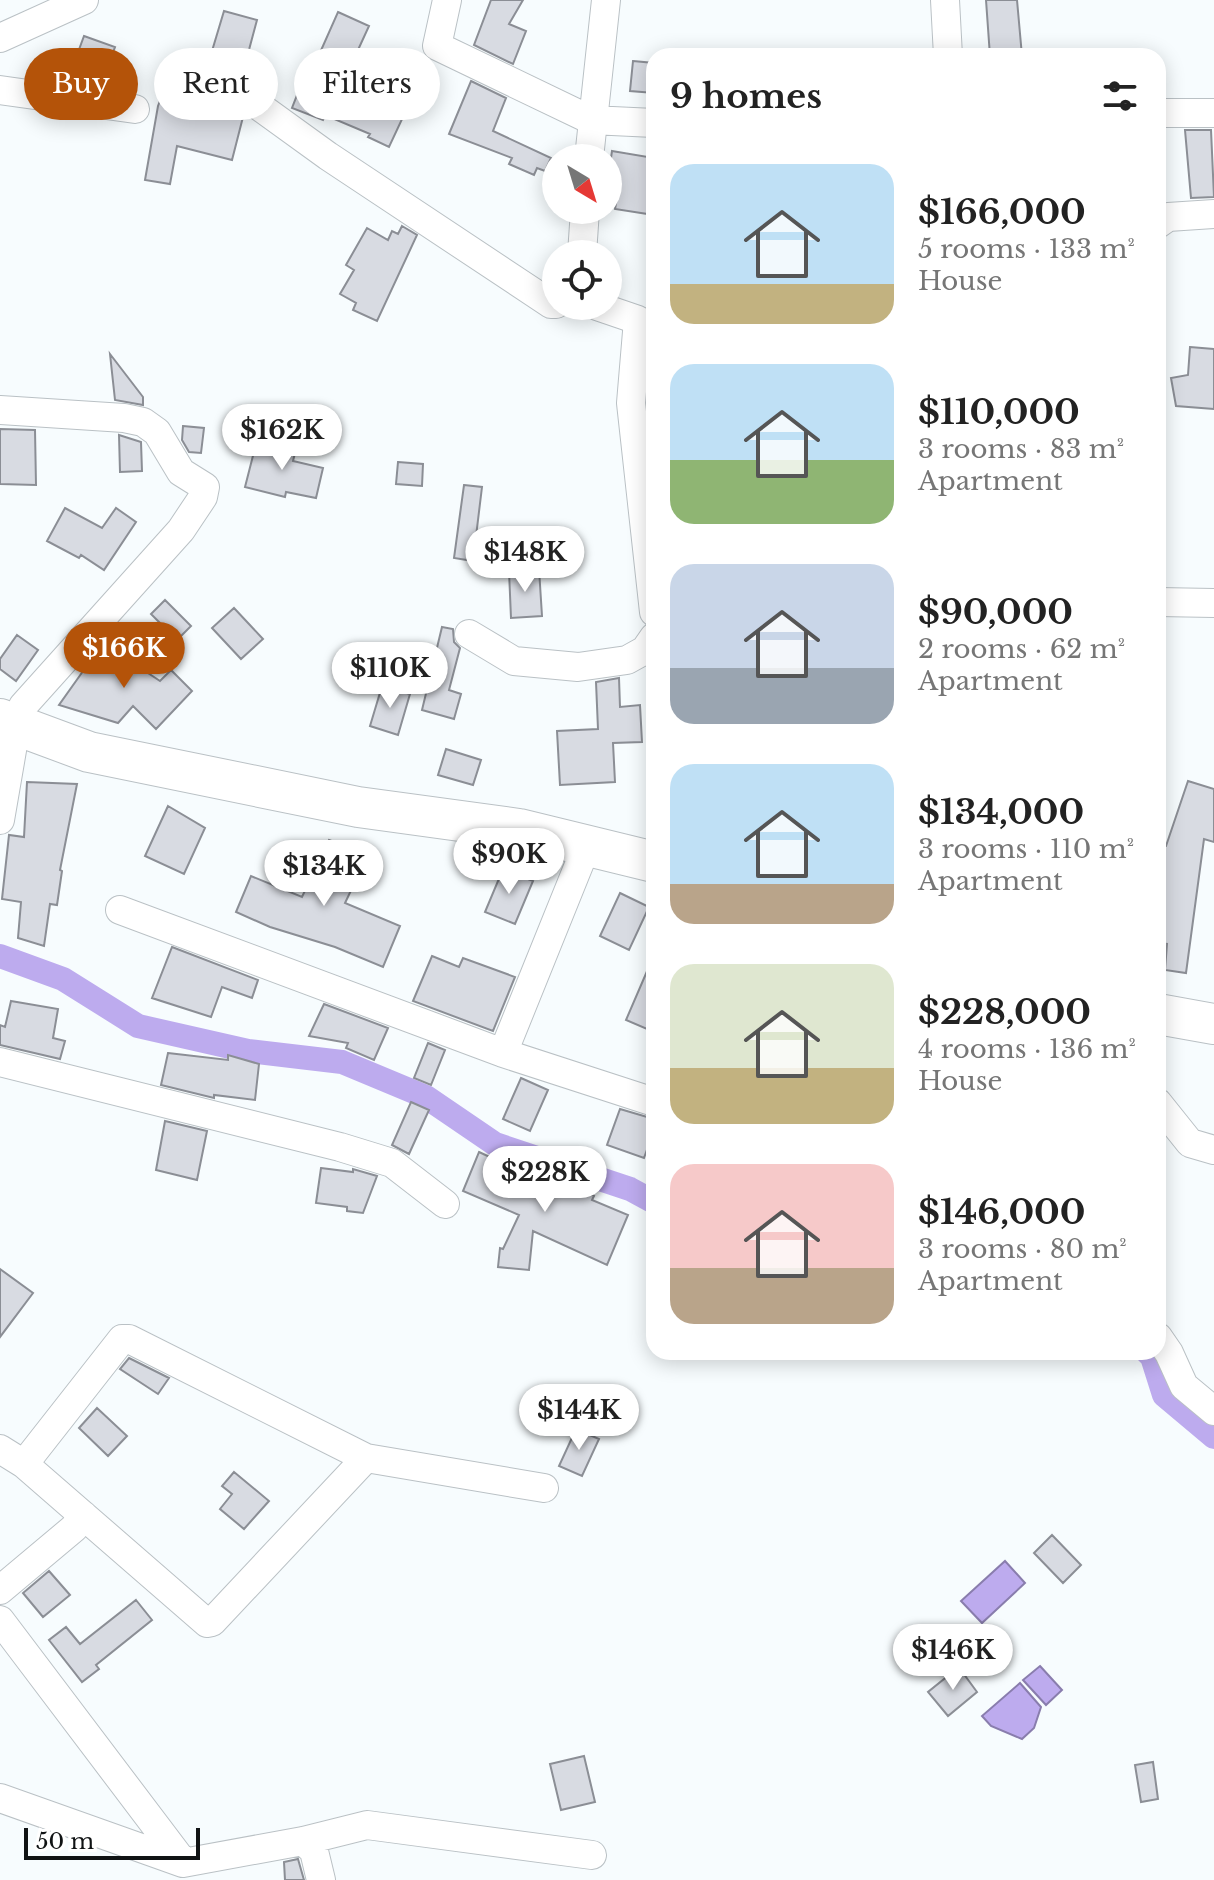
<!DOCTYPE html>
<meta charset="utf-8">
<style>
:root{--surface:#fff;--page:#f6f6f6;--text:#222;--muted:#767676;--accent:#b45309}
body{margin:0;font-family:"Libre Baskerville",serif;background:var(--page);color:var(--text);height:100vh;display:flex;flex-direction:column;font-size:30px;white-space:nowrap}
*{box-sizing:border-box;margin:0}
p{font-size:26px;color:var(--muted)}
.icon{flex:none;width:44px;height:44px;fill:none;stroke:currentColor;stroke-width:2;stroke-linecap:round;stroke-linejoin:round}
.map{position:relative;flex:1;overflow:hidden}
.sheet{position:absolute;left:646px;top:48px;width:520px;height:1312px;display:flex;flex-direction:column;background:var(--surface);border-radius:24px;box-shadow:0 4px 20px #0003}
.sheet>*{flex:none}
.banner{position:absolute;left:24px;top:48px;width:502px;height:72px;display:flex;gap:16px}
.needle{width:52px;rotate:142deg}
.buttons{position:absolute;left:542px;top:144px;display:grid;gap:16px}
.buttons a{display:grid;place-items:center;width:80px;height:80px;border-radius:50%;background:var(--surface);box-shadow:0 4px 20px #0003;font-size:40px}
.scale{position:absolute;left:24px;bottom:20px;width:176px;box-sizing:border-box;padding-left:8px;border:4px solid #101314;border-top:0;font-size:22px;line-height:28px;white-space:nowrap;color:#101314;-webkit-text-stroke:6px #fff;paint-order:stroke}
.price{position:absolute;translate:-50% -68px;padding:0 18px;border-radius:28px;background:#fff;color:#222;font-size:26px;line-height:52px;filter:drop-shadow(0 2px 4px #0008)}
.price::after{content:'';position:absolute;left:50%;top:48px;width:24px;height:18px;margin-left:-12px;background:inherit;clip-path:polygon(0 0,100% 0,50% 100%)}
.price.active{background:var(--accent);color:#fff}
ul{padding:0;list-style:none}
li{display:flex;align-items:center;gap:24px;height:200px;padding:0 24px}
li span{display:grid;place-items:center;flex:none;width:224px;height:160px;border-radius:24px;color:#555}
li>.icon{margin-inline-start:auto}
span .icon{width:96px;height:96px;fill:#fffc;stroke-width:1}
li b{font-size:34px}
h2{display:flex;justify-content:space-between;align-items:center;height:96px;padding:0 24px;font-size:34px}
.tag{padding:0 28px;border-radius:36px;background:var(--surface);box-shadow:0 4px 20px #0003;font-size:28px;line-height:72px}
.tag.active{background:var(--accent);color:#fff}
.map>svg:first-child{display:block}
</style>
<div class="map">
<svg width="1214" height="1880" viewBox="0 0 1214 1880">
<rect width="100%" height="100%" fill="#f7fcfe"/>
<!-- water -->
<path fill="#bdabee" stroke="#897dad" stroke-width="2" d="M1005 1561 1025 1583 982 1623 961 1601Z
M1040 1666 1062 1690 1046 1705 1023 1680Z
M1020 1683 1041 1707 1034 1728 1022 1739 991 1726 982 1716Z"/>
<g fill="none" stroke-linecap="round" stroke-linejoin="round">
<!-- canal -->
<path stroke="#bdabee" stroke-width="24" d="M0 956 63 979 138 1026 248 1051 342 1062 426 1097 495 1144 630 1189 654 1202
M1147 1352 1152 1357 1164 1395 1214 1437"/>
</g>
<!-- building -->
<path fill="#d8dbe2" stroke="#8b8e95" stroke-width="2" d="M491 0H523L509 24 526 31 513 64 474 45Z
M986 0H1017L1022 56H990Z
M224 11 257 20 246 61 212 51Z
M338 12 369 26 341 87 375 101 374 103 403 117 389 147 368 137 370 134 325 115 323 120 292 108 310 62 315 64Z
M84 36 115 47 101 84 70 74Z
M176 60 200 68 187 104 243 117 232 160 177 146 170 184 145 180 158 106Z
M633 61 654 63V93L630 91Z
M471 81 506 98 493 131 551 158 545 171 537 168 534 175 509 164 512 158 449 134Z
M1185 130H1211L1214 197 1191 198Z
M612 151 654 158V215L615 209 620 180 608 178Z
M402 226 417 235 377 321 353 310 356 303 340 294 354 270 346 265 367 228 388 240 392 231 398 234Z
M1190 347 1214 349V409L1176 406 1171 378 1188 375Z
M110 354 143 397V405L115 400Z
M183 426 204 428 201 453 189 452 182 440Z
M0 429 35 430 36 485 0 484Z
M119 435 141 442 142 471 120 472Z
M257 440 296 449 293 461 323 468 316 498 286 492 285 497 245 487Z
M398 462 423 464 422 486 396 484Z
M464 485 482 487 473 561 454 558Z
M65 508 102 528 116 508 136 522 104 570 81 555 79 558 47 541Z
M539 569 542 616 511 618 509 571Z
M165 600 191 626 177 640 151 614Z
M234 608 263 639 241 659 212 628Z
M442 627 453 629 454 642 460 648 449 690 461 694 454 719 422 710Z
M17 635 38 650 16 681 0 669V659Z
M103 643 160 681 171 670 192 691 156 729 133 706 118 723 59 705Z
M619 678 620 707 640 705 642 742 613 743 615 782 560 785 557 731 598 729 596 682Z
M382 686 410 694 398 735 370 726Z
M446 749 481 760 473 785 438 775Z
M1188 781 1214 789V842L1204 839 1186 973 1165 970 1167 944 1158 943V845L1166 846Z
M27 782 77 784 60 870 62 871 57 905 50 904 44 946 18 938 21 902 2 899 9 835 24 837Z
M168 806 205 828 184 874 145 856Z
M329 840 368 855 345 903 400 926 383 967 335 947 270 927 236 912 251 876 302 897Z
M503 869 533 881 515 924 485 912Z
M620 893 649 907 629 950 600 936Z
M172 947 258 980 252 998 222 987 211 1017 152 998Z
M654 955V1014L647 1029 626 1020Z
M432 956 459 967 463 958 515 977 493 1031 413 1001Z
M11 1001 58 1009 53 1038 65 1041 60 1059 0 1045V1025L5 1027Z
M324 1004 388 1028 374 1060 346 1048 348 1043 309 1036Z
M428 1043 445 1050 431 1085 414 1078Z
M168 1053 228 1060V1055L259 1064 255 1100 214 1095V1098L161 1085Z
M521 1078 548 1090 530 1131 503 1119Z
M411 1102 429 1110 409 1154 392 1145Z
M620 1109 654 1119V1130L644 1158 607 1145Z
M165 1121 207 1131 197 1180 156 1170Z
M479 1152 569 1194 573 1185 594 1196 592 1200 628 1215 607 1265 533 1231 529 1270 498 1267 500 1248 503 1249 519 1215 463 1191Z
M321 1168 353 1172V1169L377 1176 363 1213 347 1211V1207L316 1203Z
M0 1269 33 1293 0 1337Z
M129 1358 169 1378 158 1394 120 1369Z
M97 1408 127 1436 108 1456 79 1428Z
M576 1429 599 1439 582 1476 559 1466Z
M234 1472 269 1501 244 1529 220 1509 232 1494 222 1486Z
M1052 1535 1081 1565 1063 1583 1034 1553Z
M49 1571 70 1595 43 1617 23 1593Z
M136 1600 152 1620 96 1665 99 1669 82 1682 49 1640 66 1627 80 1644Z
M954 1671 958 1677 963 1673 977 1692 948 1716 928 1692Z
M584 1756 595 1802 561 1810 550 1764Z
M1153 1762 1158 1799 1141 1802 1135 1765Z
M298 1859 304 1880H285L284 1862Z"/>
<g fill="none" stroke-linecap="round" stroke-linejoin="round">
<defs>
<path id="minor" d="M447 0 437 46 591 120 654 123
M945 0 948 56
M0 38 84 0
M0 90 135 109
M241 93 328 156 551 304H556
M1158 113H1214
M589 158 606 0
M1158 224 1168 217 1214 214
M582 254 585 210
M597 306 638 320 631 403 654 612
M0 410 124 418 143 422 157 432 181 472 205 487 203 497 181 530 23 706 16 727 0 820
M1158 602 1214 603
M469 634 514 661 578 667 627 660 645 650 654 637
M120 910 503 1053 654 1102
M503 1053 587 845
M0 1062 340 1147 392 1163 445 1204
M1158 1103 1190 1143 1214 1150
M1158 1337 1169 1353 1184 1386 1214 1411
M0 1449 24 1464 207 1623 212 1622 366 1458
M24 1464 122 1339H129L366 1458 544 1488
M0 1590 74 1528 83 1515
M0 1620 183 1862
M0 1798 183 1863 303 1841 367 1825 592 1855
M303 1841 314 1851 321 1880"/>
<path id="secondary" d="M0 719 89 752 358 807 519 829 654 862
M1158 1014 1214 1024"/>
</defs>
<!-- minor casing -->
<use href="#minor" stroke="#bac1c5" stroke-width="30"/>
<!-- secondary casing -->
<use href="#secondary" stroke="#bac1c5" stroke-width="42"/>
<!-- minor -->
<use href="#minor" stroke="#fff" stroke-width="28"/>
<!-- secondary -->
<use href="#secondary" stroke="#fff" stroke-width="40"/>
</g>
</svg>
<div class="buttons">
<a><svg class="needle" viewBox="-14 -14 28 28"><path d="M0-13l5 13h-10z" fill="#e53935"/><path d="M0 13l5-13h-10z" fill="#767676"/></svg></a>
<a><svg class="icon" aria-label="locate" viewBox="0 0 24 24"><circle cx="12" cy="12" r="6"/><path d="M12 2v4M12 18v4M2 12h4M18 12h4"/></svg></a>
</div>
<div class="scale">50 m</div>
<b class="price" style="left:282px;top:472px">$162K</b>
<b class="price" style="left:525px;top:594px">$148K</b>
<b class="price active" style="left:124px;top:690px">$166K</b>
<b class="price" style="left:390px;top:710px">$110K</b>
<b class="price" style="left:509px;top:896px">$90K</b>
<b class="price" style="left:324px;top:908px">$134K</b>
<b class="price" style="left:545px;top:1214px">$228K</b>
<b class="price" style="left:579px;top:1452px">$144K</b>
<b class="price" style="left:953px;top:1692px">$146K</b>
<div class="banner">
<a class="tag active">Buy</a>
<a class="tag">Rent</a>
<a class="tag">Filters</a>
</div>
<section class="sheet">
<h2>9 homes<svg class="icon" aria-label="filters" viewBox="0 0 24 24"><path d="M4 7h16M4 17h16"/><circle cx="9" cy="7" r="2"/><circle cx="15" cy="17" r="2"/></svg></h2>
<ul>
<li><span style="background:linear-gradient(#bfe0f5 75%,#c2b280 0)"><svg class="icon" aria-label="home" viewBox="0 0 24 24"><path d="M3 11l9-7 9 7M6 9v11h12V9"/></svg></span><div><b>$166,000</b><p>5 rooms · 133 m²</p><p>House</p></div></li>
<li><span style="background:linear-gradient(#bfe0f5 60%,#8fb573 0)"><svg class="icon" aria-label="home" viewBox="0 0 24 24"><path d="M3 11l9-7 9 7M6 9v11h12V9"/></svg></span><div><b>$110,000</b><p>3 rooms · 83 m²</p><p>Apartment</p></div></li>
<li><span style="background:linear-gradient(#c9d6e8 65%,#9aa5b1 0)"><svg class="icon" aria-label="home" viewBox="0 0 24 24"><path d="M3 11l9-7 9 7M6 9v11h12V9"/></svg></span><div><b>$90,000</b><p>2 rooms · 62 m²</p><p>Apartment</p></div></li>
<li><span style="background:linear-gradient(#bfe0f5 75%,#b9a48a 0)"><svg class="icon" aria-label="home" viewBox="0 0 24 24"><path d="M3 11l9-7 9 7M6 9v11h12V9"/></svg></span><div><b>$134,000</b><p>3 rooms · 110 m²</p><p>Apartment</p></div></li>
<li><span style="background:linear-gradient(#dfe7d0 65%,#c2b280 0)"><svg class="icon" aria-label="home" viewBox="0 0 24 24"><path d="M3 11l9-7 9 7M6 9v11h12V9"/></svg></span><div><b>$228,000</b><p>4 rooms · 136 m²</p><p>House</p></div></li>
<li><span style="background:linear-gradient(#f6c9c9 65%,#b9a48a 0)"><svg class="icon" aria-label="home" viewBox="0 0 24 24"><path d="M3 11l9-7 9 7M6 9v11h12V9"/></svg></span><div><b>$146,000</b><p>3 rooms · 80 m²</p><p>Apartment</p></div></li>
</ul>
</section>
</div>
